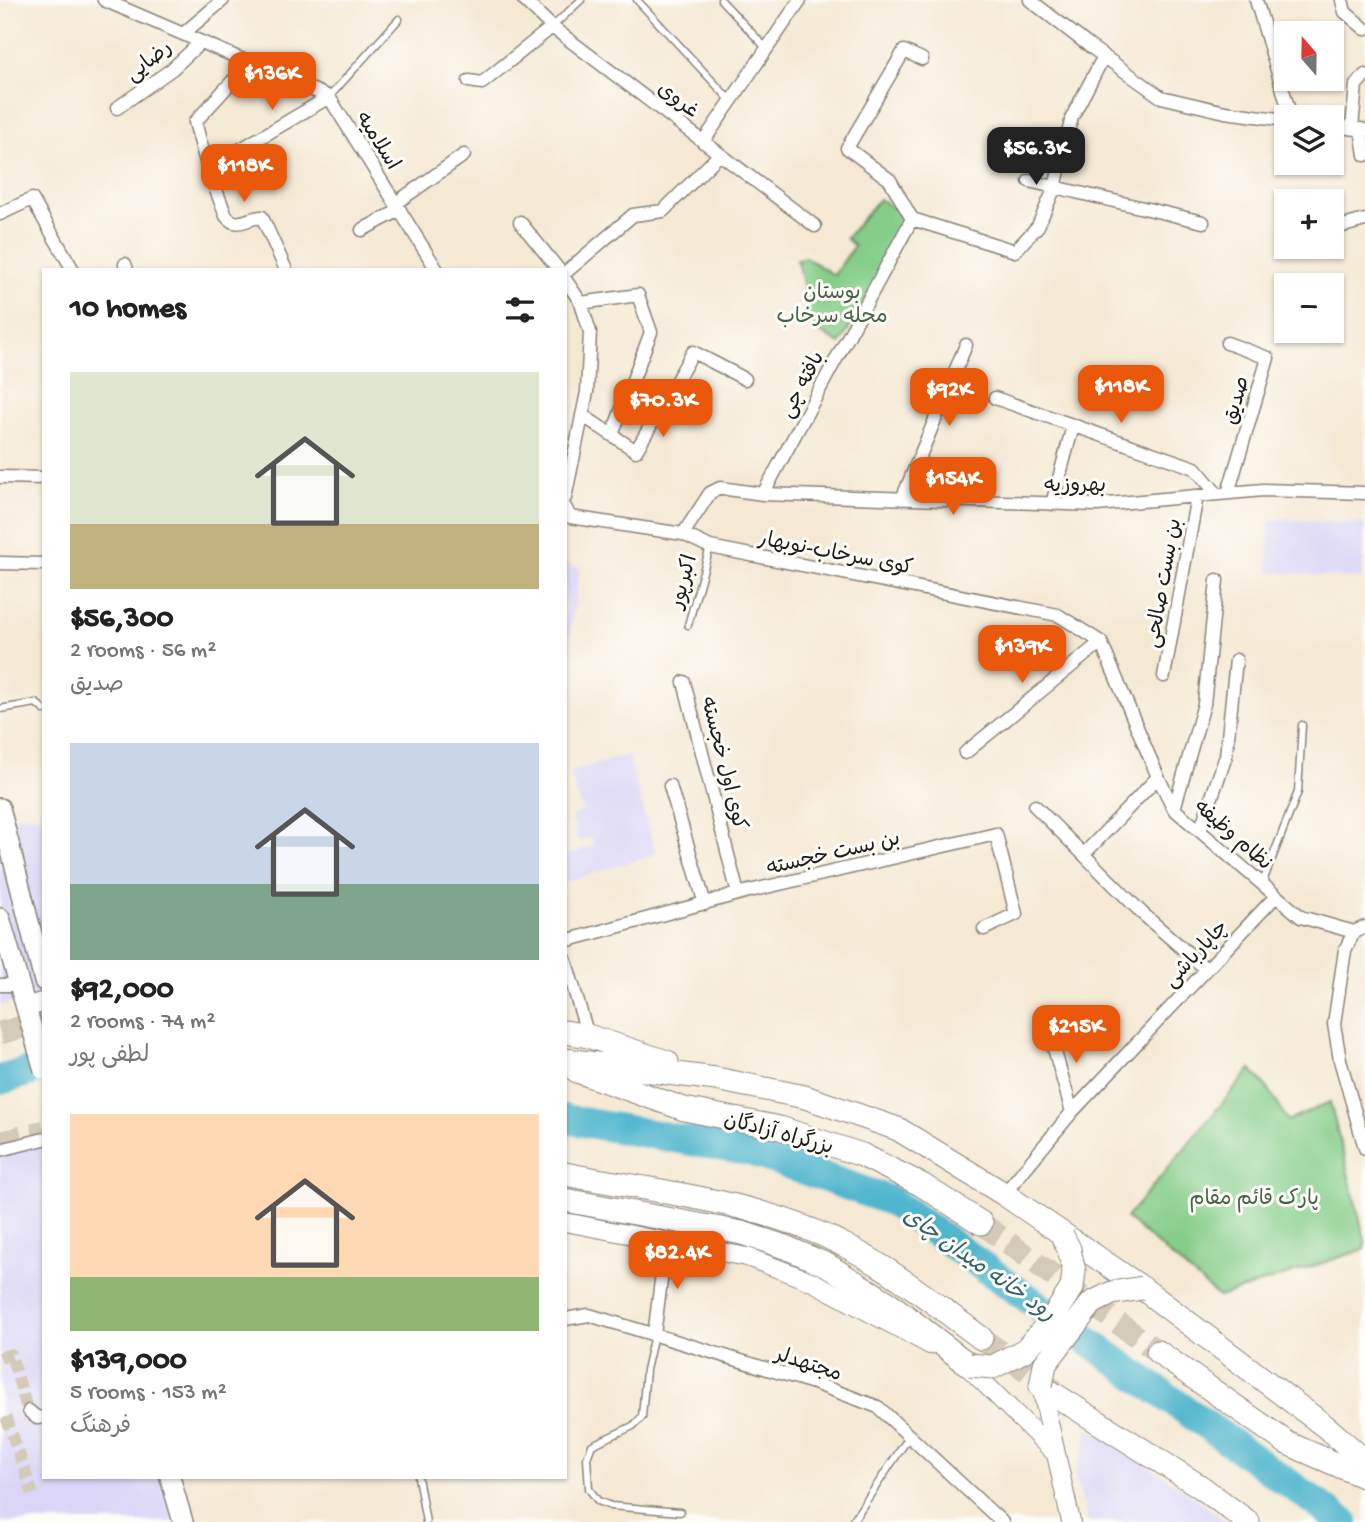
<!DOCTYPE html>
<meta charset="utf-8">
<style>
:root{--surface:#fff;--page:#f2f2f2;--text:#222;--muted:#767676;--accent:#ea580c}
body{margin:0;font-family:"Gochi Hand","Playpen Sans Arabic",sans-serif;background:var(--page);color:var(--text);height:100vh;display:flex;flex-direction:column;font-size:26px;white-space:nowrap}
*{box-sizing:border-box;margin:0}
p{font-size:23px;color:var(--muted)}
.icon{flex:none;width:38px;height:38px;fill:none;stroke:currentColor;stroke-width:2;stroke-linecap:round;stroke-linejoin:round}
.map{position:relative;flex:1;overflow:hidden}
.drawer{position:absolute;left:42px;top:268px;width:525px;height:1211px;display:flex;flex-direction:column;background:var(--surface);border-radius:0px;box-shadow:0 2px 5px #0004}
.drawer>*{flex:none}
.needle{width:46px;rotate:340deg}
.controls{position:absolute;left:1274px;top:21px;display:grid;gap:14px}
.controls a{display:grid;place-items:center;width:70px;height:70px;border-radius:0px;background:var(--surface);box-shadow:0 2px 5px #0004;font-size:35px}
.price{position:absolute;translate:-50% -60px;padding:0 16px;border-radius:14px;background:var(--accent);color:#fff;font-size:23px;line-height:46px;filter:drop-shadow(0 2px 4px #0008)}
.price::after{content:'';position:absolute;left:50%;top:42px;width:21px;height:16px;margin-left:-10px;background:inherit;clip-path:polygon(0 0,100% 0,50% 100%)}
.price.current{background:#222;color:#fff}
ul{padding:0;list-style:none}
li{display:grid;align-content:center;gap:14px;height:371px;padding:0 28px}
li span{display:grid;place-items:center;height:217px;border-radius:0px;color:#555}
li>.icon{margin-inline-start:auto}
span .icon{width:126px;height:126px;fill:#fffc;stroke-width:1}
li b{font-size:30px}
h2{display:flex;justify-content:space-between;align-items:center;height:84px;padding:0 28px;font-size:30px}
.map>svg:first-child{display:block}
</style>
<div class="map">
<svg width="1365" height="1522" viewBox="0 0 1365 1522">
<rect width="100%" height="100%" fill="#fdfcf7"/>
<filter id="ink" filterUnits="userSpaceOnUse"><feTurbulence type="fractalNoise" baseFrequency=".0143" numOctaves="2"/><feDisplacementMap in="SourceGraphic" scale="14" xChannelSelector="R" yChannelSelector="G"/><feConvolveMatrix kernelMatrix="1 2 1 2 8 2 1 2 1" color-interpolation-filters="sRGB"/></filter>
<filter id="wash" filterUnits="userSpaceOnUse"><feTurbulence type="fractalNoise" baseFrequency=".00686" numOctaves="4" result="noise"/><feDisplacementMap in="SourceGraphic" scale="28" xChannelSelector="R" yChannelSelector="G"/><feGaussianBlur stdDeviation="1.57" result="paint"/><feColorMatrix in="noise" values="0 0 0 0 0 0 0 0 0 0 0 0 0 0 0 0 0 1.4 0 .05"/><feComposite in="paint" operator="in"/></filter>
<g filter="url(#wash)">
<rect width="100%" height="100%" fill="#f5e9d4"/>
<!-- built -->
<path fill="#dbd6f7" d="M1279 519 1365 524 1362 579 1268 572 1269 522Z
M565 563 580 568 570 635 565 634Z
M628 755 656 854 565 882V855L594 846 591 838 578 841 571 816 583 811 570 772Z
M29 814 35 817 44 815V995L0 1005V822Z
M28 1142 44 1147V1477H162L175 1522H0V1147Z
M1090 1429 1181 1488 1227 1522H1088L1075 1475Z"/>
<!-- green -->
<path fill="#85cd89" stroke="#507452" stroke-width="2" d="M879 199 912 219 840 344 807 324 803 282 797 260 805 257 834 275 854 246 846 238Z
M1251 1069 1270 1091 1288 1121 1330 1102 1365 1240V1249L1219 1297 1126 1218Z"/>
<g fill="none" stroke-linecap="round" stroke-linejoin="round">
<!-- river -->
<path stroke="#50b6ce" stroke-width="30" d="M0 1080 44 1067
M565 1119 753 1152 891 1201 1343 1522"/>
</g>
</g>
<g filter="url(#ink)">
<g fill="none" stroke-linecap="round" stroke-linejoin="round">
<!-- street-tunnel -->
<path stroke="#d4cab8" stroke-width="12" stroke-dasharray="12 6" stroke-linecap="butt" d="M0 1358 11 1354 27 1409
M6 1417 33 1494"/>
<!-- highway-tunnel -->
<path stroke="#d4cab8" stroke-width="23" stroke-dasharray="23 11" stroke-linecap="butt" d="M0 1033 44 1021
M0 1143 44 1131
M981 1223 1158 1352
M981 1338 1055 1391"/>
<defs>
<path id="lane" d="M637 0 731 101
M721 0 767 49
M552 27 581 0
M329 97 399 19
M688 625 710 547
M0 709 36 703 44 710
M1262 884 1298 792 1302 725
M654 1335 646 1370 642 1417 633 1426 592 1445 587 1458 589 1489 598 1501 611 1506 680 1512
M418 1477 426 1522
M852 1522 909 1437"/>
<path id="street" d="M104 0 329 97 437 270
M524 0 552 27 815 226
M1030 0 1088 45 1161 97 1225 112 1286 120
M1256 0 1291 117
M1342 0 1345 12 1365 29
M183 34 223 0
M249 63 195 122 208 169 226 216C237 230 248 217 262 217L286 270
M469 81 482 83 552 27
M117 108 172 69 201 42
M1332 126 1365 130
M1352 128 1356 85 1365 75
M1361 129 1365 155
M703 142 800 0
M231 155 329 97
M1029 181 1203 222
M396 203 464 155
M0 214 32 199 73 270
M912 219 1015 251 1038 226 1055 187 1072 117 1104 56
M912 219 890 180 847 148 904 51 922 59
M520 222 559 270
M1332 229 1365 220
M362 230 400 210
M1285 241H1286
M125 264 127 270
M565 273 633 215 663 211 720 154
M565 279 581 303 590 332 587 392 565 498
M581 303 638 295 651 332 612 435
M1227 343 1268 358 1228 493
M995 398 1195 468 1217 494
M582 415 636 451 693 352 745 379
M0 477 44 478
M763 494 912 219
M902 499 966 345
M1052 504 1073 426
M565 507 570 517 683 534 710 547 1058 615 1101 642
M683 534 710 493 720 488 763 494 1097 505 1263 490 1365 493
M0 563 44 564
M1101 642 1158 777 1174 809 1301 917 1354 932
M1164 676 1197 496
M684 682 738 894
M965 753 1101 642
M670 786 705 904
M1035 806 1143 914 1206 969
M1174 809 1204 704 1217 580
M1200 831 1226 756 1236 660
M1084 854 1158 777
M1365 927 1354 932 1345 950 1334 1024 1340 1060 1365 1148
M565 941 745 892 996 834 1016 914 984 929
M565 959 588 1036
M0 985H19
M1048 1027 1072 1112
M0 1150 44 1139
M1004 1194 1072 1112 1276 896
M565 1319 589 1315 814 1383 878 1407 1002 1522
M654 1335 666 1242
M29 1411 37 1418 44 1417"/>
<path id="secondary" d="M565 1222 747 1257 813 1282 930 1345
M964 1363 1055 1453
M1041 1386 1071 1522"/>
<path id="primary" d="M0 808 44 981
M0 918 29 1018
M26 1007 44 1002
M170 1477 183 1522"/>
<path id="highway" d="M565 1032 588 1036 667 1062
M565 1060 716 1079 805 1097 898 1129 1004 1194 1142 1288 1326 1427 1365 1461
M577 1071 684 1109 780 1128 862 1155 922 1185 981 1223
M565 1174C657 1192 760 1201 844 1245 893 1270 937 1305 981 1338
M565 1200 742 1233 785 1247 827 1265 890 1304 969 1365
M1158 1352 1287 1443 1365 1477
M1041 1386 1201 1487 1248 1522"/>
</defs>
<!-- lane casing -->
<use href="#lane" stroke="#888278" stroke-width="9"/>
<!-- street casing -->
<use href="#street" stroke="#888278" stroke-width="15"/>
<!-- secondary casing -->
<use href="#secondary" stroke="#888278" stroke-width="20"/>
<!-- primary casing -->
<use href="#primary" stroke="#888278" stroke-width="22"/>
<!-- highway casing -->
<use href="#highway" stroke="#888278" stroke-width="25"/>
<!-- lane -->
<use href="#lane" stroke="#fff" stroke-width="6"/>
<!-- street -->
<use href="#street" stroke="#fff" stroke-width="12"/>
<!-- secondary -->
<use href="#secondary" stroke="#fff" stroke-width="18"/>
<!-- primary -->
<use href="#primary" stroke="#fff" stroke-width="19"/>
<!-- highway -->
<use href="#highway" stroke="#fff" stroke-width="23"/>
<defs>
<path id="primary-bridge" d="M29 1018 44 1070"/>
<path id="highway-bridge" d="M969 1365 993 1367 1025 1350 1050 1322 1072 1288 1074 1271 1069 1249 1062 1235
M1041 1386 1045 1364 1092 1303 1112 1293 1142 1288"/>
</defs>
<!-- primary-bridge casing -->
<use href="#primary-bridge" stroke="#888278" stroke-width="22" stroke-linecap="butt"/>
<!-- highway-bridge casing -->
<use href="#highway-bridge" stroke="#888278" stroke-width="25" stroke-linecap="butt"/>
<!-- primary-bridge -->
<use href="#primary-bridge" stroke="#fff" stroke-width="19"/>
<!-- highway-bridge -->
<use href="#highway-bridge" stroke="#fff" stroke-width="23"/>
</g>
</g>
<g text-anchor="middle" stroke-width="6" stroke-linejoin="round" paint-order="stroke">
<!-- street labels -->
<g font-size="21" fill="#1c1c1c" stroke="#fdfcf7">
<text transform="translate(148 60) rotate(-38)" y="7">رضایی</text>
<text transform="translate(679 99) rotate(37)" y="7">غروی</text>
<text transform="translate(379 140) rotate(58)" y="7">اسلامیه</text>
<text transform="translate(801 384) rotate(-62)" y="7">بافته چی</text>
<text transform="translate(1235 400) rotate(-74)" y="7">صدیق</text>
<text x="1075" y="491">بهروزیه</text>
<text transform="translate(836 552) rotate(11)" y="7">کوی سرخاب-نوبهار</text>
<text transform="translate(682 581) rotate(-74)" y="7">اکبرپور</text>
<text transform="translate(1162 583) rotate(-80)" y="7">بن بست صالحی</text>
<text transform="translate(725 763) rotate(76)" y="7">کوی اول خجسته</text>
<text transform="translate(1234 834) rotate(41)" y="7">نظام وظیفه</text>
<text transform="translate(833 852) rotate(-13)" y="7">بن بست خجسته</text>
<text transform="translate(1195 953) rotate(-47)" y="7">چاپارباشی</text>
<text transform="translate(779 1132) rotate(15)" y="7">بزرگراه آزادگان</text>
<text transform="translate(809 1363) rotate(18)" y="7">مجتهدلر</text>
</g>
<!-- park labels -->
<g font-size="21" fill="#466348" stroke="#fdfcf7">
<text x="832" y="298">بوستان<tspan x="832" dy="24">محله سرخاب</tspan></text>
<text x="1254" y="1204">پارک قائم مقام</text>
</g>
<!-- water labels -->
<g font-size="23" font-style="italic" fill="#33616c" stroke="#fdfcf7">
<text transform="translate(980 1263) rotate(35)" y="8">رود خانه میدان چای</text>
</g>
</g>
</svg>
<div class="controls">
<a><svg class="needle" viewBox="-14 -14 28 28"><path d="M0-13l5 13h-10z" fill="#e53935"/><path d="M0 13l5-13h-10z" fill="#767676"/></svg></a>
<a><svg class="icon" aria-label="layers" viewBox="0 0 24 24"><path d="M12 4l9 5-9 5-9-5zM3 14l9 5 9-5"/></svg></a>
<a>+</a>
<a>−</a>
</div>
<b class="price" style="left:272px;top:112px">$136K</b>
<b class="price current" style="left:1036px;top:187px">$56.3K</b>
<b class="price" style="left:244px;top:204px">$118K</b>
<b class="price" style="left:1121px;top:425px">$118K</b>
<b class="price" style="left:949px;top:428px">$92K</b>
<b class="price" style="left:663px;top:439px">$70.3K</b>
<b class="price" style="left:953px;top:517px">$154K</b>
<b class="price" style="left:1022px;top:685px">$139K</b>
<b class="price" style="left:1076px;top:1065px">$215K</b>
<b class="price" style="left:677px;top:1291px">$82.4K</b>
<section class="drawer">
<h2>10 homes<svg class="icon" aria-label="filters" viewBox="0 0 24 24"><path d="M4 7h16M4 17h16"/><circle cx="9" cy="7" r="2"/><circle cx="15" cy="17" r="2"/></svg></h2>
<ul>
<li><span style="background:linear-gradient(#dfe7d0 70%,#c2b280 0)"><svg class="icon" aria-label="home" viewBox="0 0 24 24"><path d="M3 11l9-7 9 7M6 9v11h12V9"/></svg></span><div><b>$56,300</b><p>2 rooms · 56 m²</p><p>صدیق</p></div></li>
<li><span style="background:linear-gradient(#c9d6e8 65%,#7fa58c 0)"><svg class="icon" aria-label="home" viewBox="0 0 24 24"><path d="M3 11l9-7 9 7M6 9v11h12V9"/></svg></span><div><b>$92,000</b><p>2 rooms · 74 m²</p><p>لطفی پور</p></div></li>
<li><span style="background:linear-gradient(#ffd9b3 75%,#8fb573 0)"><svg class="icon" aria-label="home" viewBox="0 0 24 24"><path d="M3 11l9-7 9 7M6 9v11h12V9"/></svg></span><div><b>$139,000</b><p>5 rooms · 153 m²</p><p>فرهنگ</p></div></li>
</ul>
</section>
</div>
